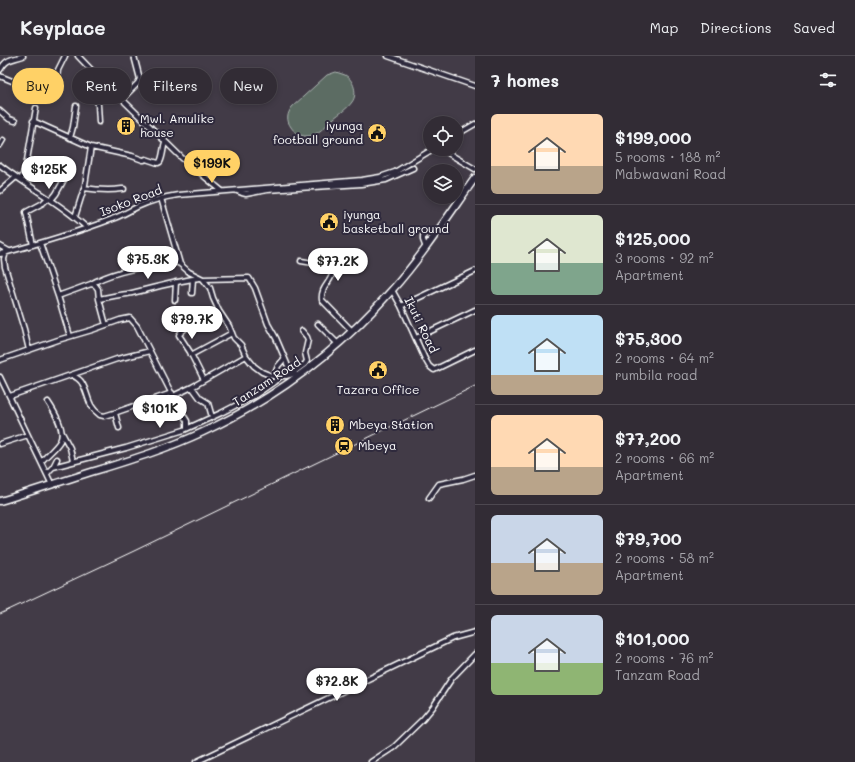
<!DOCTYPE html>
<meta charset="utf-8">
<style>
:root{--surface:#322c35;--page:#3a343d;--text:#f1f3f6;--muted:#a8a7ad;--line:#4d4850;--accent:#ffd166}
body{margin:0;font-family:Mali,sans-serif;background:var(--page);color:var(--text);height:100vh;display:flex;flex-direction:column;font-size:15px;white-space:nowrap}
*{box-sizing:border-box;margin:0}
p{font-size:13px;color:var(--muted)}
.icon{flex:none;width:22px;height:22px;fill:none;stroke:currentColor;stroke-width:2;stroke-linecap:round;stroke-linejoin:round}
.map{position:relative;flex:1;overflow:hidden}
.panel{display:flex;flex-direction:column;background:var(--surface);width:380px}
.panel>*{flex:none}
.hud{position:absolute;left:12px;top:12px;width:380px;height:36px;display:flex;gap:8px}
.controls{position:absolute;left:423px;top:60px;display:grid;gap:8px}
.controls a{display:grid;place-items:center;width:40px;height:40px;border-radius:50%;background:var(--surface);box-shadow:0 2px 6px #0003,0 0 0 1px var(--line);font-size:20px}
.price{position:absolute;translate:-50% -34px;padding:0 9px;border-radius:14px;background:#fff;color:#222;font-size:13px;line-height:26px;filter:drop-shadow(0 1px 2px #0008)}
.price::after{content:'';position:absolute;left:50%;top:24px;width:12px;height:9px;margin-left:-6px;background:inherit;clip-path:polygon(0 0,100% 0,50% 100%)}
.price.selected{background:var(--accent);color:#111}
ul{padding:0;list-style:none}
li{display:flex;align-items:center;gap:12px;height:100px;padding:0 16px}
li+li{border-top:1px solid var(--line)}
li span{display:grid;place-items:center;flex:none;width:112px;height:80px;border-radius:6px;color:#555}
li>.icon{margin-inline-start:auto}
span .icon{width:48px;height:48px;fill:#fffc;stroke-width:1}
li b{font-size:17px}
h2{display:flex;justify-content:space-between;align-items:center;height:48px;padding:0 16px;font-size:17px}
.tag{padding:0 14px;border-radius:18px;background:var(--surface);box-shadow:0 2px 6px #0003,0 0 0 1px var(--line);font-size:14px;line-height:36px}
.tag.selected{background:var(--accent);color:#111}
header{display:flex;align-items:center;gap:24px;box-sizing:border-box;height:56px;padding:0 20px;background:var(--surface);border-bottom:1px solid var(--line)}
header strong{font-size:19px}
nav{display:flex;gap:22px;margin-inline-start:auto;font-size:14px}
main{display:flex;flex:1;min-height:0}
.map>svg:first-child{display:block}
</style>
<header>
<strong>Keyplace</strong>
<nav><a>Map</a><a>Directions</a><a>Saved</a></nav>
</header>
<main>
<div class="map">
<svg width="475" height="706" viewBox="0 0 475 706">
<rect width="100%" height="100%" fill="#423b47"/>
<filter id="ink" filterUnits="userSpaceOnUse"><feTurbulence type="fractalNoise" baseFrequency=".025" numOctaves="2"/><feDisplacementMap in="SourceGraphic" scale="8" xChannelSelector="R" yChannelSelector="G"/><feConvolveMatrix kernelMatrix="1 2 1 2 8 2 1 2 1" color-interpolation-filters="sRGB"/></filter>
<g filter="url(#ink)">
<!-- green -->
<path fill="#5b6c64" stroke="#adb6b2" d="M336 16C339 17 342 18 345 19 354 24 358 38 352 46 348 52 339 58 334 62 326 69 317 81 306 80 300 80 294 76 291 71 286 64 287 58 292 51L327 19Z"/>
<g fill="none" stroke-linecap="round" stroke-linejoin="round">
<defs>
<path id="minor" d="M78 0 104 27 121 39 125 46 182 102 222 135
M388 0 475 30
M0 14C7 2 11 4 23 0
M0 20 17 27 53 37 56 33 58 14 65 0
M96 20 95 34 98 49 99 66
M123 42 138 27 140 23 134 0
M0 55 9 63 15 65
M33 65 91 91 132 100 143 104H144L146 103 158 107 160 106C163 101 163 92 165 86
M456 79 475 68
M70 82 73 71 76 50
M0 89 3 84
M441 93 475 113
M0 109C28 131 61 147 87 172
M21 124 26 110 36 52
M84 132C97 134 109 135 122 133H124
M0 135 16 121
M237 135 242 137 246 138 267 134 361 128 386 124 413 112
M161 142 180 208
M51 144 56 138 65 122
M75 161 85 129 91 91
M423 180V184L426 192
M40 187 58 240 70 280
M33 189 26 156 43 147 48 142
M0 190 9 195
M6 196 4 203 5 211 24 273 29 294
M0 198C38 188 75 177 112 163 121 160 129 155 137 151 150 145 164 141 178 139L362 124 380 121 395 116 433 93
M301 205 326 209 332 212C335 225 320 229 322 244L352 275
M203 223 249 222 255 232 268 268 276 282 288 310 290 315 295 318
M91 228C111 216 142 211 165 206L173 205 180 208 189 216 203 223 210 232 213 242 219 255 229 270 234 282 241 289 246 300 254 310 262 316 272 320H286L293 318
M392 234 401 250 425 303 429 310 434 314 475 294
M192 237 193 223
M58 240 91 228 95 229 98 233 99 243 106 269
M99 243C108 241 117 239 127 238 151 233 175 225 200 222
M175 244 176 226
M401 250 475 215
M318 268 338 288
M416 282 475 254
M191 299 232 277
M0 304 58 284 92 274 120 264 130 262 137 270 180 354 187 365V372
M293 317 305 308 307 305 305 297 308 284 307 281 302 275
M72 319C76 321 80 323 82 327 89 338 87 350 100 359L104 360 117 356 172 337
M274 320 278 310 284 303
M0 321 52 429
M204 324 190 296 179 279C185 269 207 261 219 255
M192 331 200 342 208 347 212 361
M10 340 117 303 150 295
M173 340 192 331 246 300
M115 357 119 372
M62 377 70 392 73 405
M0 388 28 379
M41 406C47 399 56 392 60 385 66 375 54 355 48 346
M53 411 57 403
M47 418 50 414 53 411 126 392 184 374 221 357 254 340 274 326 281 320
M429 442 439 428 463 423 475 419
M196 706 453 582 475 576
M371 706 394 691 423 663 433 651 452 622 475 598"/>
<path id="highway" d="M0 445C33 435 65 424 98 414 134 403 169 392 203 376 275 343 340 293 392 234 423 199 448 160 475 122"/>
</defs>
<!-- minor casing -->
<use href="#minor" stroke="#fff" stroke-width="7"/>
<!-- highway casing -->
<use href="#highway" stroke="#fff" stroke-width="9"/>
<!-- minor -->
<use href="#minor" stroke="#2f2a3d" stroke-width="4"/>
<!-- highway -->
<use href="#highway" stroke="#2f2a3d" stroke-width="6"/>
<!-- rail -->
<path stroke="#fff" stroke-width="1" d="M0 558 134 495 475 330"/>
</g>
</g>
<!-- icons -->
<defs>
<symbol id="building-disc" viewBox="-11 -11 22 22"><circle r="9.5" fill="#ffd166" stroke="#2f2a3d"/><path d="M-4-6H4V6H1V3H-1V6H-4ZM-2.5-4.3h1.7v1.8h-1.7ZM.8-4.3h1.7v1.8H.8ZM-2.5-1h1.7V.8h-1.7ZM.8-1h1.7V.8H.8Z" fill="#111"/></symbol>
<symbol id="civic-disc" viewBox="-11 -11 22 22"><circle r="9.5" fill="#ffd166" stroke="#2f2a3d"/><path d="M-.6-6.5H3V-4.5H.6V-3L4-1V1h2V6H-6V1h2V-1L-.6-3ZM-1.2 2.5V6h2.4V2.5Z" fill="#111"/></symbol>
<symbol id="station-disc" viewBox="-11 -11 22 22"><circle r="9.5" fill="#ffd166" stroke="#2f2a3d"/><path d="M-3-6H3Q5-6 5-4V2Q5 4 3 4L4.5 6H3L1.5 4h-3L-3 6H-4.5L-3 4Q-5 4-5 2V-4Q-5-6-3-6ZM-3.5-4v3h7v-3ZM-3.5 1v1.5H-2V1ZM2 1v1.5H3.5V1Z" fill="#111"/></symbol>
</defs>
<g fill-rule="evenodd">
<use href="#building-disc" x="115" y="59" width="22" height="22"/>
<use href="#civic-disc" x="366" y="66" width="22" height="22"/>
<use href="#civic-disc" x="318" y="155" width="22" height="22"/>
<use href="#civic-disc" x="367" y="303" width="22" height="22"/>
<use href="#building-disc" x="324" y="358" width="22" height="22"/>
<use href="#station-disc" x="333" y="379" width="22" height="22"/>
</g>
<g text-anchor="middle" stroke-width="4" stroke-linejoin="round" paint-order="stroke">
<!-- poi labels -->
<g font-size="12" fill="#fff" stroke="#2f2a3d" text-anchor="start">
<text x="140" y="67">Mwl. Amulike<tspan x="140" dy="14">house</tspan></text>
<text x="363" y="74" text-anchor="end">iyunga<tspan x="363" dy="14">football ground</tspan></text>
<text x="343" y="163">iyunga<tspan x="343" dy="14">basketball ground</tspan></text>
<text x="378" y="338" text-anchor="middle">Tazara Office</text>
<text x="349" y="373">Mbeya Station</text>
<text x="358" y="394">Mbeya</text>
</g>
<!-- street labels -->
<g font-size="12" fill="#fff" stroke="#2f2a3d">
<text transform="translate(131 145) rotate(-21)" y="4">Isoko Road</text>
<text transform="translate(421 269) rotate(64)" y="4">Ikuti Road</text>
<text transform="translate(267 326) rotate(-33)" y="4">Tanzam Road</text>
</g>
</g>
</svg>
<div class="controls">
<a><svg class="icon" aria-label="locate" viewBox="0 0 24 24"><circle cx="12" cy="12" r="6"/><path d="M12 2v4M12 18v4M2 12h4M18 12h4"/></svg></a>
<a><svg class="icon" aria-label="layers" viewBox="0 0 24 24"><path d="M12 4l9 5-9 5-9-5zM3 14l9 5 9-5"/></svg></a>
</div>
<b class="price selected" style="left:212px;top:128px">$199K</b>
<b class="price" style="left:49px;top:134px">$125K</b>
<b class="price" style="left:148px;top:224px">$75.3K</b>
<b class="price" style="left:338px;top:226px">$77.2K</b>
<b class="price" style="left:192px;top:284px">$79.7K</b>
<b class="price" style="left:160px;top:373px">$101K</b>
<b class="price" style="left:337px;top:646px">$72.8K</b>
<div class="hud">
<a class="tag selected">Buy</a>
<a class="tag">Rent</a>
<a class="tag">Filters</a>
<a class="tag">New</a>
</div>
</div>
<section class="panel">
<h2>7 homes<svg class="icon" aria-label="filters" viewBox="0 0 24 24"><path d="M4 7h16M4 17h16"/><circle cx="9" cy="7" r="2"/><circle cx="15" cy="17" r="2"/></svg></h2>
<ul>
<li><span style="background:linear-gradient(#ffd9b3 65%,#b9a48a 0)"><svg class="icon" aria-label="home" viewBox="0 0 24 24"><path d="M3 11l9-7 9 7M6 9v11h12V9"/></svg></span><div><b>$199,000</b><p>5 rooms · 188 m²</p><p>Mabwawani Road</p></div></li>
<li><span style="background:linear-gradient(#dfe7d0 60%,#7fa58c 0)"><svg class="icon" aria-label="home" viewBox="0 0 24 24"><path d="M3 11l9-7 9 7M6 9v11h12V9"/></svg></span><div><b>$125,000</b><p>3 rooms · 92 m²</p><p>Apartment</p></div></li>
<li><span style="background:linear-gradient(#bfe0f5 75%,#b9a48a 0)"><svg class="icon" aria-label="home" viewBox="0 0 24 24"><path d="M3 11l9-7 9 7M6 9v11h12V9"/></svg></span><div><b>$75,300</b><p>2 rooms · 64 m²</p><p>rumbila road</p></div></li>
<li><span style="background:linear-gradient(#ffd9b3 65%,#b9a48a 0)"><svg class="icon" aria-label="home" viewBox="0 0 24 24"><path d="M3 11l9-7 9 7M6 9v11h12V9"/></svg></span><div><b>$77,200</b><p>2 rooms · 66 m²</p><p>Apartment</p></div></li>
<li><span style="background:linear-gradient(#c9d6e8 60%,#b9a48a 0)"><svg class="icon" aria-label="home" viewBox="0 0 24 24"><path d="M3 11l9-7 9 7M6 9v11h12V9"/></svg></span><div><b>$79,700</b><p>2 rooms · 58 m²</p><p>Apartment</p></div></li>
<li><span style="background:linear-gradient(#c9d6e8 60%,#8fb573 0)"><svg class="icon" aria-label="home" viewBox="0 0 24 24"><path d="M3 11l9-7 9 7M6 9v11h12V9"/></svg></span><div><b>$101,000</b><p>2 rooms · 76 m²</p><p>Tanzam Road</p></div></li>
</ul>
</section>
</main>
